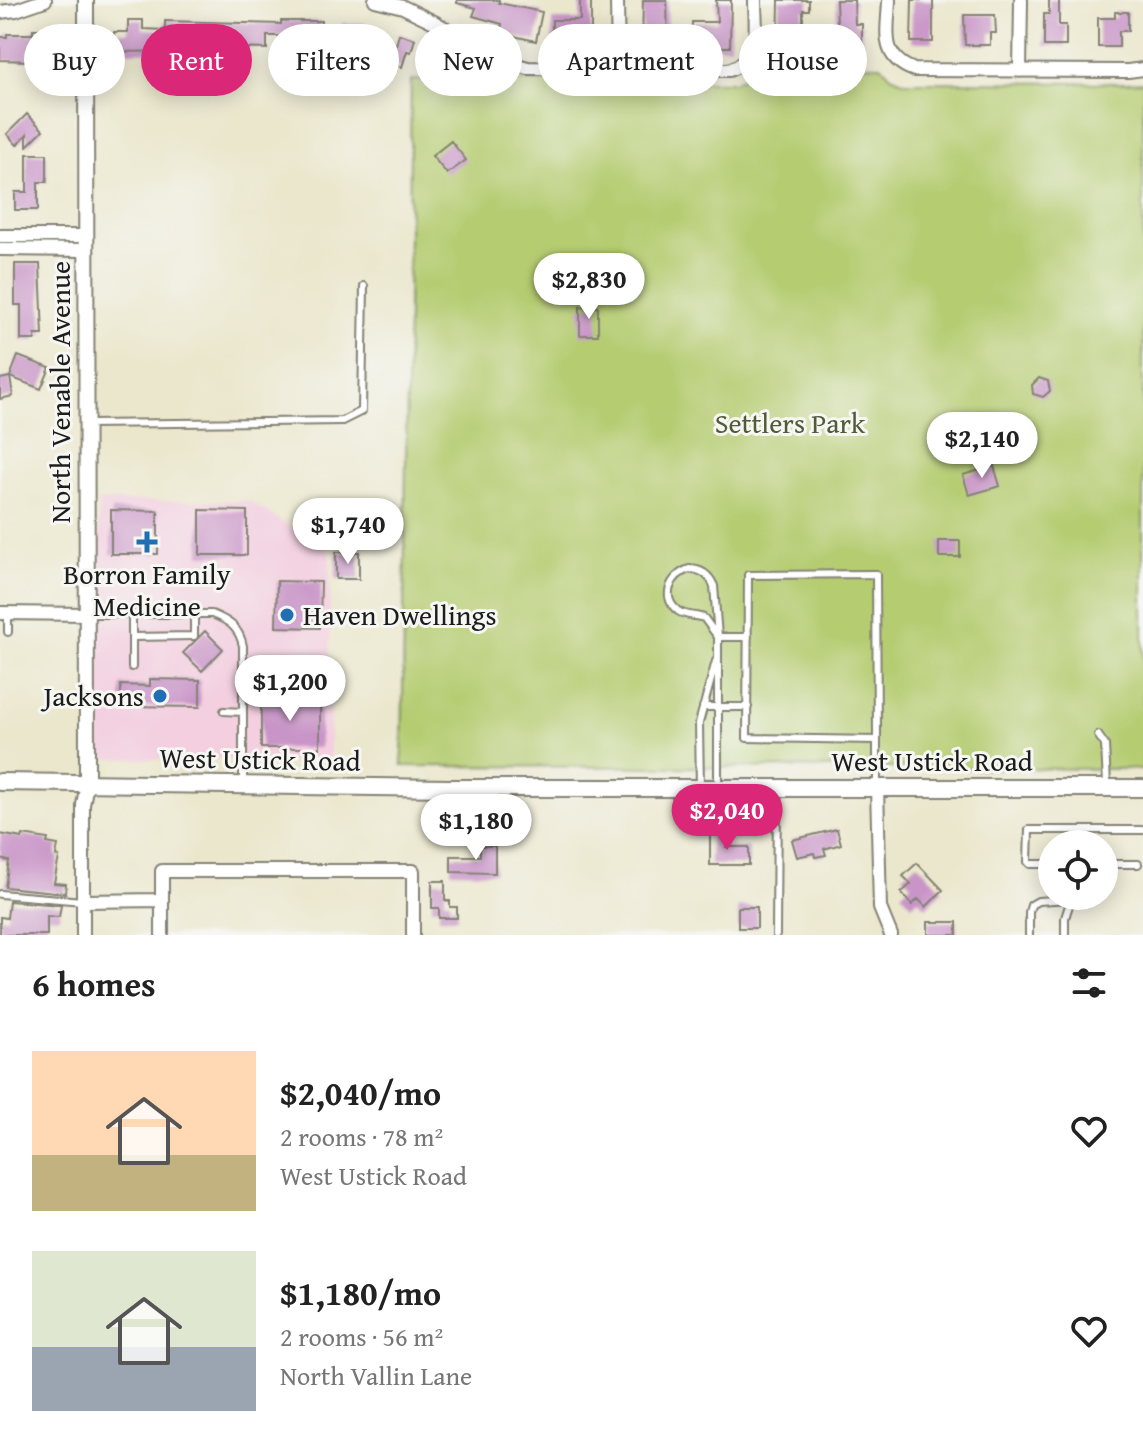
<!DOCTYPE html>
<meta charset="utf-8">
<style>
:root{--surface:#fff;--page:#f6f6f6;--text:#222;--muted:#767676;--accent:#db2777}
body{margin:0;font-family:"Gentium Book Plus",serif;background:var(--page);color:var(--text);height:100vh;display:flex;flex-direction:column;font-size:30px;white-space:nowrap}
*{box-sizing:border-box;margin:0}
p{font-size:26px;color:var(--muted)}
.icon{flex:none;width:44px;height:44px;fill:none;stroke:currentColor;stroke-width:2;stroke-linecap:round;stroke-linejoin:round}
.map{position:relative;height:935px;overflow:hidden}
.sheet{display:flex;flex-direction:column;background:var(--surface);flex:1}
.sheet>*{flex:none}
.hud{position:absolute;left:24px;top:24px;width:1096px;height:72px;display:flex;gap:16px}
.fabs{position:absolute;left:1038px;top:830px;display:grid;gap:16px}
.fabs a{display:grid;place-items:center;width:80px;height:80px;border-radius:50%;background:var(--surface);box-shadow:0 4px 20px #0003;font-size:40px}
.price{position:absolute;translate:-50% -68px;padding:0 18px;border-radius:28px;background:#fff;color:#222;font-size:26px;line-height:52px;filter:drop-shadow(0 2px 4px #0008)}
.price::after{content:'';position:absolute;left:50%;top:48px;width:24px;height:18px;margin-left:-12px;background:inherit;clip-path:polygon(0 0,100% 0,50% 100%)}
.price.active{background:var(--accent);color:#fff}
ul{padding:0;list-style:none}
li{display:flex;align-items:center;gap:24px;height:200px;padding:0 32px}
li span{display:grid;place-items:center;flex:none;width:224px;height:160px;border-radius:0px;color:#555}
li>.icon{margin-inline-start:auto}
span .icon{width:96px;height:96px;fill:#fffc;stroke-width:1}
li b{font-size:34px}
h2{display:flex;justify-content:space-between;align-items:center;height:96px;padding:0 32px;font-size:34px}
.chip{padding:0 28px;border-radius:36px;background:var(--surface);box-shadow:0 4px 20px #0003;font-size:28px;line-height:72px}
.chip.active{background:var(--accent);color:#fff}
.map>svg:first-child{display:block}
</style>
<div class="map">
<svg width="1143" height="935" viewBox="0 0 1143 935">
<rect width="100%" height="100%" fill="#f6f6f2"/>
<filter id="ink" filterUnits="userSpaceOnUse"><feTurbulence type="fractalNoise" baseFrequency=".0125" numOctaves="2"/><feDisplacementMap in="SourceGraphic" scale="16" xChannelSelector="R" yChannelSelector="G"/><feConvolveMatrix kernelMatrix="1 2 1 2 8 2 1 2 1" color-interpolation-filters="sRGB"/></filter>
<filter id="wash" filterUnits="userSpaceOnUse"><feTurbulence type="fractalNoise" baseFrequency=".006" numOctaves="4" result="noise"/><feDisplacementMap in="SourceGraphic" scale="32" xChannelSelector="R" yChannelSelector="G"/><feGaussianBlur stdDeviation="1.8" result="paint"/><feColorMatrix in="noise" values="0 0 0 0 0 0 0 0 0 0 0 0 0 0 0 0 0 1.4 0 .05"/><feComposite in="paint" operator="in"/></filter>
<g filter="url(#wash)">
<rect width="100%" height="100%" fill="#ebe7cd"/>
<!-- built -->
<path fill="#f3cfe0" d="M99 501H249L330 552V760L108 759 99 754Z"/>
<!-- green -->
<path fill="#b5cc71" stroke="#687446" stroke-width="2" d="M759 64 881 65 891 76 905 82 1126 83 1143 82V769L402 766 411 80 733 82 749 75Z"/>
<g id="blocks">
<!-- building -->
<path fill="#c995c8" d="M457 0H499V3L542 12 536 41 500 33 502 24 473 16 476 8 457 3Z
M580 0H591V45H552V20H580Z
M643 0H667L668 46H642Z
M716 0H731L730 47H691L692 22H717Z
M779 0H809V10H803V53H778Z
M836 0H854L855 24H862V41H854V57H843V53H832V24H837Z
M912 0H933V42H911Z
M1049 0H1059V25H1066V46H1044V14H1049Z
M1115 12H1128V31H1119V47H1098V18H1115Z
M964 15H995L996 33H990V45H965Z
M128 20H143V29L165 30V21L281 24V21H321L320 45H307V51H286V36H267V49L239 48V45H204V37H200V32L179 31 178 51 114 52V32H128Z
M342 23H366V52H355V44H342Z
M33 29H55V51H29V61L0 60V37H7V34H33Z
M399 34 415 39 411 52 407 51 402 67 376 59 382 40 396 45Z
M27 114 43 130 27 146V134L17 145 7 134Z
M451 141 466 160 447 174 432 156Z
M27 154H47V182H38V210H15V192H27Z
M15 264H40L43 335H35V340H21V305H15Z
M580 307H598V335H580Z
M18 356 50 368 41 389 10 377Z
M10 377 13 396 0 399V379Z
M1039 378 1048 381 1050 391 1043 397 1033 394 1032 385Z
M994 466 1000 486 969 495 963 475Z
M111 510 158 511V554H111Z
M200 510 247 511V555H200Z
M939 541H960V557H939Z
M336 552H359V579H336Z
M277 581 321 582 320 628 276 627Z
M205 631 223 649 202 671 183 653Z
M150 679 200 680V707L121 706V685L150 686Z
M261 698 320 699V748H261Z
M837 829 841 844 824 849 826 855 815 857 814 853 797 857 792 840Z
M710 832H726V847H749V865H710Z
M0 834 22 838 23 835 48 839 47 843 58 845 56 856 59 857 54 883 66 884 65 893 5 887 9 861 0 859Z
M480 846H495V873L451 872V856H480Z
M917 863 943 890 926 907 918 899 912 905 901 893 911 884 903 876Z
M432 881H445V901H450V907H457V918H439V908H432Z
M9 901 61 905 59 917 47 916V935H0V917L7 918Z
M738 907H757V928H738Z
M928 922H957V935H928Z"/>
</g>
</g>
<g filter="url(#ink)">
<use href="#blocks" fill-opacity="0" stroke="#848274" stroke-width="2"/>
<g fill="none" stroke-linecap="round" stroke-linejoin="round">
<defs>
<path id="service" d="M87 424 342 421 362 411 364 286
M689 569C701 569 709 574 714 586L718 637 704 618C695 615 685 616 678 611 660 597 671 575 689 569Z
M87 614H212C229 621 239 627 243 646V784
M8 632V613
M132 637 194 636V614
M132 667V614
M703 707H748
M224 711 243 712
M1098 735 1105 745 1107 784
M718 785V637H748
M877 786C877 768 877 750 877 733L876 574 748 575 747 738 877 740
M700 788 699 723 716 661
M1052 864H1030L1028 862 1029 830H1143
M1104 864H1138
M0 894 83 901
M776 935 777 791
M1029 935V912L1031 905 1038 901 1071 899
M1065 935V918L1071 899"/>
<path id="minor" d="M375 0 403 7 434 22 503 61 528 68 729 70C763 58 755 30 755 0
M617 0 618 69
M889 0C888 31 879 57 914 70L1128 71 1143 69
M0 12 16 10 45 0
M1020 71 1021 0
M0 236H85
M0 249 85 250
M0 613 87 614
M877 786 880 908 891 935
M83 901 162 900
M83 935V805L87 783
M162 935V871H413V935"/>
<path id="tertiary" d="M86 0 87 783"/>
<path id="secondary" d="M0 782 449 788H1143"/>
</defs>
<!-- service casing -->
<use href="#service" stroke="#848274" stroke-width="10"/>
<!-- minor casing -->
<use href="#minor" stroke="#848274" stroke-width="16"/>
<!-- tertiary casing -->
<use href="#tertiary" stroke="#848274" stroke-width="18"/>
<!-- secondary casing -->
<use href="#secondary" stroke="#848274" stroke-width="20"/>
<!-- service -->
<use href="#service" stroke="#fff" stroke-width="6"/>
<!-- minor -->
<use href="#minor" stroke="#fff" stroke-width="12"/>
<!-- tertiary -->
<use href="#tertiary" stroke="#fff" stroke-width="14"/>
<!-- secondary -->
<use href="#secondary" stroke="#fff" stroke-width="16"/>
</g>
</g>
<!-- markers -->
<g fill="#1f6fb2" stroke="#f6f6f2" stroke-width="3">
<path d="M143 530h8v8h8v8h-8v8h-8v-8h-8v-8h8z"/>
<circle cx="287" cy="615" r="8"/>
<circle cx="160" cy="696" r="8"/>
</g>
<g text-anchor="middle" stroke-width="6" stroke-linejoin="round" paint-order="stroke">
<!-- street labels -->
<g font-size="28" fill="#1c1c1c" stroke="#f6f6f2">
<text transform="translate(60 392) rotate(-90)" y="10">North Venable Avenue</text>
<text transform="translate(260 759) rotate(1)" y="10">West Ustick Road</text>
<text x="932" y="771">West Ustick Road</text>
</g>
<!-- park labels -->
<g font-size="28" fill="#525a3a" stroke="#f6f6f2">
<text x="790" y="433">Settlers Park</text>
</g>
<!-- poi labels -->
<g font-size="28" fill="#1c1c1c" stroke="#f6f6f2">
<text x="147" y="584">Borron Family<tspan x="147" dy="32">Medicine</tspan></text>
<text x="303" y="625" text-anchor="start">Haven Dwellings</text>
<text x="144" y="706" text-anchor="end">Jacksons</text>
</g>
</g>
</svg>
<div class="fabs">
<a><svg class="icon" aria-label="locate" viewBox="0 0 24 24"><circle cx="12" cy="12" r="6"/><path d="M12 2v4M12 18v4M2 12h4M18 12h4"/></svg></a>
</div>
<b class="price" style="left:589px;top:321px">$2,830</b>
<b class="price" style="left:982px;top:480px">$2,140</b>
<b class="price" style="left:348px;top:566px">$1,740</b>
<b class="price" style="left:290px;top:723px">$1,200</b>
<b class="price active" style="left:727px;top:852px">$2,040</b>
<b class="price" style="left:476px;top:862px">$1,180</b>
<div class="hud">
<a class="chip">Buy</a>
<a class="chip active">Rent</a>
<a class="chip">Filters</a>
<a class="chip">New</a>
<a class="chip">Apartment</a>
<a class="chip">House</a>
</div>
</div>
<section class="sheet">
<h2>6 homes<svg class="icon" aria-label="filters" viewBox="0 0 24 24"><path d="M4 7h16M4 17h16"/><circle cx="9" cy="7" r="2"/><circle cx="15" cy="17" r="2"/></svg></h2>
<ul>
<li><span style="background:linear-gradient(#ffd9b3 65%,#c2b280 0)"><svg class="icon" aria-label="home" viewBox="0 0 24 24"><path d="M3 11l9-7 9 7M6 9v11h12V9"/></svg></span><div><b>$2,040/mo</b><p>2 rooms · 78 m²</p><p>West Ustick Road</p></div><svg class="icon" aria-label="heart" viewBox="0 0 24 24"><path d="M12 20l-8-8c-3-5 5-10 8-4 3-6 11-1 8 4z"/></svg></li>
<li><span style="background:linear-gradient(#dfe7d0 60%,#9aa5b1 0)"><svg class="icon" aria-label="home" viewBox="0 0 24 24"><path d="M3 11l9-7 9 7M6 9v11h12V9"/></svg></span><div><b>$1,180/mo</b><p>2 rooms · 56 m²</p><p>North Vallin Lane</p></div><svg class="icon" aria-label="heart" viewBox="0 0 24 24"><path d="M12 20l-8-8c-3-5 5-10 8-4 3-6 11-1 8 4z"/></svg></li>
</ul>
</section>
